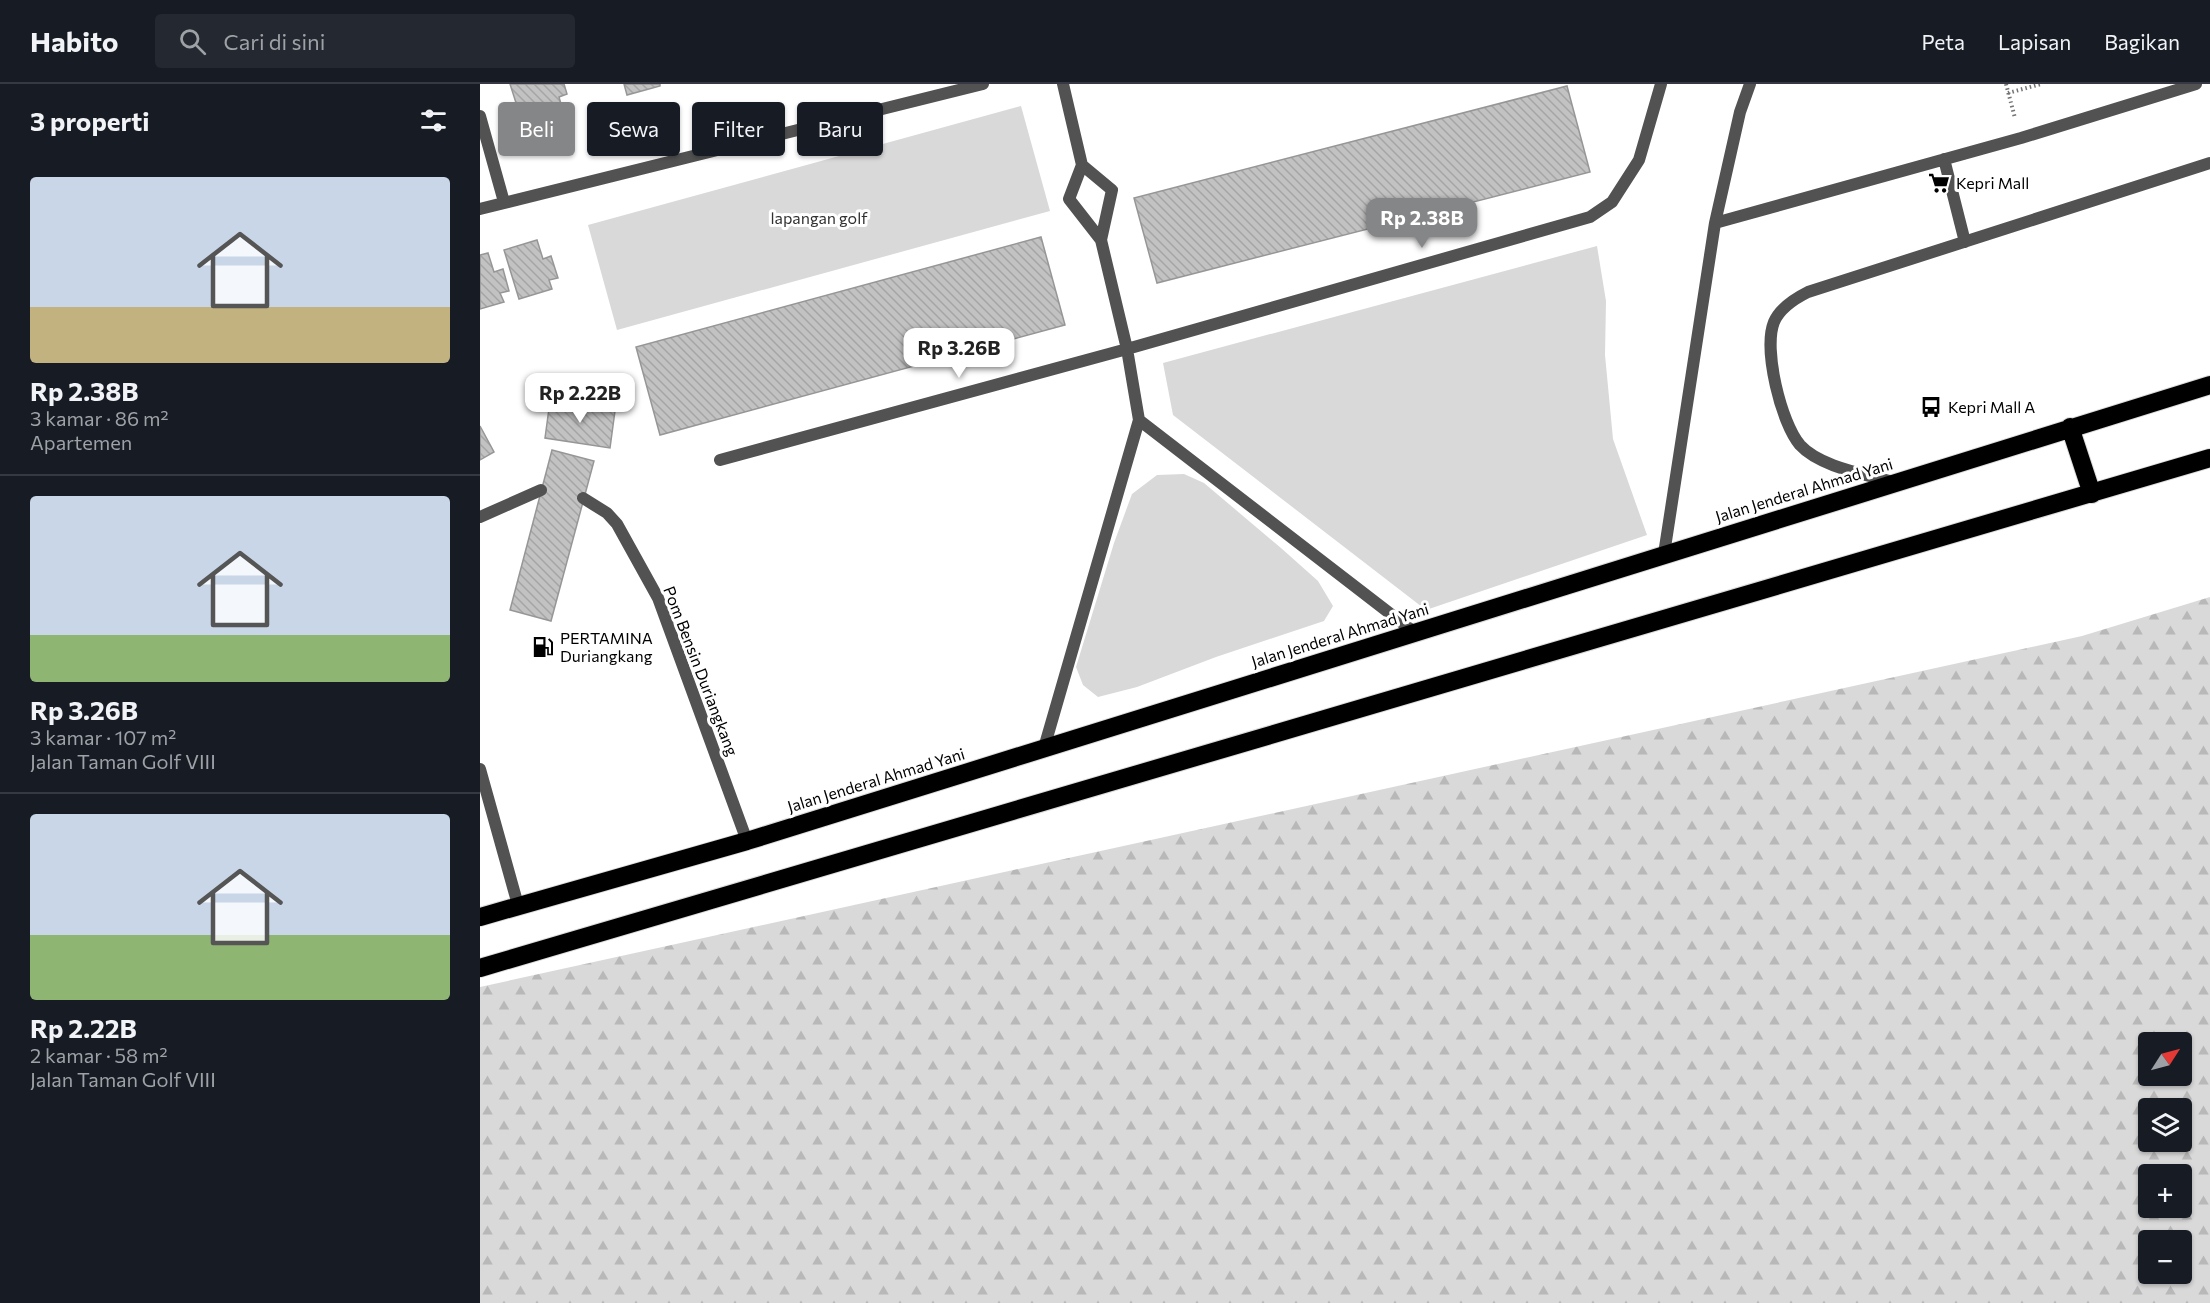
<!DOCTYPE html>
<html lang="id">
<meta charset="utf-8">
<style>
:root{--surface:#171b24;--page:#242831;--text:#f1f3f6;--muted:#9ea1a6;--line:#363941;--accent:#858687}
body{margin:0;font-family:Commissioner,sans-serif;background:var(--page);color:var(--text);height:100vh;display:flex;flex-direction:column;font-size:22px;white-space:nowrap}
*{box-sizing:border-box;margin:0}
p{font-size:20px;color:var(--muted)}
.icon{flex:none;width:33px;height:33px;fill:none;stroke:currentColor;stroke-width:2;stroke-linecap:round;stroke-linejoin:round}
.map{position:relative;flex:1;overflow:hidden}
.details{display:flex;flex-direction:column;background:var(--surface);width:480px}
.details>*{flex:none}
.banner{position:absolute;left:18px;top:18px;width:570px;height:54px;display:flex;gap:12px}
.needle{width:39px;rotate:54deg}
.tools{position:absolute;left:1658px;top:948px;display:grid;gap:12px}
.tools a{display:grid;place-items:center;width:54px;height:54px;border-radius:6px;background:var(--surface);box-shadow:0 2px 4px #0004;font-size:30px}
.price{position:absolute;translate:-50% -51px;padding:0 14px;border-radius:12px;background:#fff;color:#222;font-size:20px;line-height:39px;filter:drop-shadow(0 2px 3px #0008)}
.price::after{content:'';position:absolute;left:50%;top:36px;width:18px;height:14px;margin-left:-9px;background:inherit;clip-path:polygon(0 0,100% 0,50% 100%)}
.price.current{background:var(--accent);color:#fff}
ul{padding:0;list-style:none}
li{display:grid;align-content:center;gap:12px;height:318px;padding:0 30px}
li+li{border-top:2px solid var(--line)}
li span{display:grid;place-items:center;height:186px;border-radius:6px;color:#555}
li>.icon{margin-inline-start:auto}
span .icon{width:108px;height:108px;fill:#fffc;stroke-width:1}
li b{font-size:26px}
h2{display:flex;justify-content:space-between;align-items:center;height:72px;padding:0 30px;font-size:26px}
.tag{padding:0 21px;border-radius:6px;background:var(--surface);box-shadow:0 2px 4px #0004;font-size:21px;line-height:54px}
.tag.current{background:var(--accent);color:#fff}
header{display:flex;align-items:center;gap:36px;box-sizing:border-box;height:84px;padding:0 30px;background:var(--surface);border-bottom:2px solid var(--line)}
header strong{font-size:28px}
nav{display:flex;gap:33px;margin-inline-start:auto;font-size:21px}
.search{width:420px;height:54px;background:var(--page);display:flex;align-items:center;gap:15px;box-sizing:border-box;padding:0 21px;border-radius:6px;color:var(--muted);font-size:22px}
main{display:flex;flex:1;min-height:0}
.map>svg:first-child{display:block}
</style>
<header>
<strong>Habito</strong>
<div class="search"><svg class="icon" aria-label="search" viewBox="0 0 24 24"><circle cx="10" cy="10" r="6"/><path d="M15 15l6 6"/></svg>Cari di sini</div>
<nav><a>Peta</a><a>Lapisan</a><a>Bagikan</a></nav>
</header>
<main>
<section class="details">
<h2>3 properti<svg class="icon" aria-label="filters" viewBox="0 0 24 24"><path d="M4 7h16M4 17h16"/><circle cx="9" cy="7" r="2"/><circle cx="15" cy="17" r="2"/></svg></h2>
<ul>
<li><span style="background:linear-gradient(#c9d6e8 70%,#c2b280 0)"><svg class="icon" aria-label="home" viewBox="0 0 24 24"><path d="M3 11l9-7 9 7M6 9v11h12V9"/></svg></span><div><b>Rp 2.38B</b><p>3 kamar · 86 m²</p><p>Apartemen</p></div></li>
<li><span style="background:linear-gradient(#c9d6e8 75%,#8fb573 0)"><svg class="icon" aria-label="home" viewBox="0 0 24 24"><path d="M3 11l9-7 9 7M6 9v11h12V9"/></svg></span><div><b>Rp 3.26B</b><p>3 kamar · 107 m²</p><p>Jalan Taman Golf VIII</p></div></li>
<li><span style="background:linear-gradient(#c9d6e8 65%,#8fb573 0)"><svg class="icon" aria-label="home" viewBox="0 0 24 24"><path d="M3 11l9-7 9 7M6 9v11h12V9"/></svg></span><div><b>Rp 2.22B</b><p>2 kamar · 58 m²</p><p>Jalan Taman Golf VIII</p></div></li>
</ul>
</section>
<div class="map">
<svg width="1730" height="1219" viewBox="0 0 1730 1219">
<defs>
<pattern id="forest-firs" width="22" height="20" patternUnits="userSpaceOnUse" patternTransform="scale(1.5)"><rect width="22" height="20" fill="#d9d9d9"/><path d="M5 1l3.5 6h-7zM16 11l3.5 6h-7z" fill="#b8b8b8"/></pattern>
<pattern id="building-back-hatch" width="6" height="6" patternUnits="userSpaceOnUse" patternTransform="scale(1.5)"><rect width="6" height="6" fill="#c2c2c2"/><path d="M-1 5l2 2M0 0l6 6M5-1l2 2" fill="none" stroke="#a5a5a5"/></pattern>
</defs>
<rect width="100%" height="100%" fill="#fff"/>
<!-- forest -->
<path fill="url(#forest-firs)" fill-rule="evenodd" d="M1730 513V1219H0V903L1602 552ZM1668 958H1701V992H1668ZM1668 1024H1701V1058H1668ZM1668 1090H1701V1124H1668ZM1668 1156H1701V1190H1668Z"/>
<!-- park -->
<path fill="#d9d9d9" d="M541 22 570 127 137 246 108 141Z
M1117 162 1126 217 1125 271 1133 355 1167 451 946 526 693 331 683 279Z
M704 390 724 399 801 464 838 497 853 522 844 537 736 573 657 603 618 613 603 601 596 583 634 459 652 410 677 391Z"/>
<!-- building -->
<path fill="url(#building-back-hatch)" stroke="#969696" stroke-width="1.5" d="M30 0H84L87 10 79 13 81 20 59 27 57 20 38 25Z
M144 0H180V2L147 11Z
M1087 2 1110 88 677 199 654 114Z
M561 153 585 241 180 351 156 263Z
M57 156 63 175 71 172 78 194 69 196 72 205 39 215 24 166Z
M8 169 14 188 23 185 29 207 20 209 24 218 0 225V171Z
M70 317 135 327 130 364 65 354Z
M0 342 14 368 0 376Z
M72 366 114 377 71 537 30 526Z"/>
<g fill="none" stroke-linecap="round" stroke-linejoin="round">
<defs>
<path id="highway" d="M1590 343 1612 410
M0 833 267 757 1730 301
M0 884 1730 374"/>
</defs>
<!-- highway casing -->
<use href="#highway" stroke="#dbdbdb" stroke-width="20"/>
<!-- path -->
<path stroke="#747474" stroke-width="4" stroke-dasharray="1.5 3" stroke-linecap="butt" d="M1526 0 1535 34
M1528 9 1561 0"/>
<!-- lane -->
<path stroke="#525252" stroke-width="12" d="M1464 75 1485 158
M1235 139 1541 54 1716 0
M1413 398C1385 390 1340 383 1320 361 1301 339 1283 265 1294 238 1300 224 1314 215 1328 208L1730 79
M103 414 127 429 137 440 178 514 267 757
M0 433 61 406
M1184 470 1235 139 1260 28 1270 0
M0 685 38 821"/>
<!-- street -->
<path stroke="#525252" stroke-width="12" d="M0 32 24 118
M602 81 632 106 621 156
M0 125 503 0
M659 336 934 548
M240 376 647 265 621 156 589 115 602 81 583 0
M564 664 659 336 647 265 1110 133 1132 118 1159 76 1181 0"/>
<!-- highway -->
<use href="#highway" stroke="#000" stroke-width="18"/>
</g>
<!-- icons -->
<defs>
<symbol id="supermarket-bare" viewBox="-9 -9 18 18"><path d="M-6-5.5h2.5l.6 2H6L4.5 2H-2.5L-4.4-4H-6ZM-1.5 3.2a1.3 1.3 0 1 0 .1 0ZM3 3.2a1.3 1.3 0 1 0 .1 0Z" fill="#000" stroke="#fff" stroke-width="2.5" paint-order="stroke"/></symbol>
<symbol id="bus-bare" viewBox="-9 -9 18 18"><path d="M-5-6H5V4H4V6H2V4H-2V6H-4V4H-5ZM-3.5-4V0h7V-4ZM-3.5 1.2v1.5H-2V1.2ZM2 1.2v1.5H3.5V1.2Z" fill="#000" stroke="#fff" stroke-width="2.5" paint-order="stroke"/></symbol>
<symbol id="fuel-bare" viewBox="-9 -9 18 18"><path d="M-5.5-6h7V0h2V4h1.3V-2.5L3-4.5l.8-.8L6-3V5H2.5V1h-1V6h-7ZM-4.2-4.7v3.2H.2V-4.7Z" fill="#000" stroke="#fff" stroke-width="2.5" paint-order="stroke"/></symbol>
</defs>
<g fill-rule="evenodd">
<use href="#supermarket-bare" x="1444" y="84" width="30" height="30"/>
<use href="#bus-bare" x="1436" y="308" width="30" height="30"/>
<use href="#fuel-bare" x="48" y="548" width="30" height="30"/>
</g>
<g text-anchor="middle" stroke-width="6" stroke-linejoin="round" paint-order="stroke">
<!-- poi labels -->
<g font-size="16" fill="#000" stroke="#fff" text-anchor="start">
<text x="1476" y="105">Kepri Mall</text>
<text x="1468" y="329">Kepri Mall A</text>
<text x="80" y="560">PERTAMINA<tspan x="80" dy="18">Duriangkang</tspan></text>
</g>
<!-- park labels -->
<g font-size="16" fill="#303030" stroke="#fff">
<text x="339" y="140">lapangan golf</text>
</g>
<!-- street labels -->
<g font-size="16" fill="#000" stroke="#fff">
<text transform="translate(1324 406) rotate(-17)" y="6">Jalan Jenderal Ahmad Yani</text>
<text transform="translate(860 551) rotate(-17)" y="6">Jalan Jenderal Ahmad Yani</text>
<text transform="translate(221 587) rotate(69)" y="6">Pom Bensin Duriangkang</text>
<text transform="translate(396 696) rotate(-17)" y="6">Jalan Jenderal Ahmad Yani</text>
</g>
</g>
</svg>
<div class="tools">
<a><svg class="needle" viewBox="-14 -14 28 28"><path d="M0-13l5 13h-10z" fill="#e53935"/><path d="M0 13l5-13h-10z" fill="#9ea1a6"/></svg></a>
<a><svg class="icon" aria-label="layers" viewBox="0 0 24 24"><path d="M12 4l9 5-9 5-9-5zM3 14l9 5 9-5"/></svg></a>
<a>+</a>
<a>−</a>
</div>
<b class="price current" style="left:942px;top:165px">Rp 2.38B</b>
<b class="price" style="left:479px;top:295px">Rp 3.26B</b>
<b class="price" style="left:100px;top:340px">Rp 2.22B</b>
<div class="banner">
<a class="tag current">Beli</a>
<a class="tag">Sewa</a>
<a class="tag">Filter</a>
<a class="tag">Baru</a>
</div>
</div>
</main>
